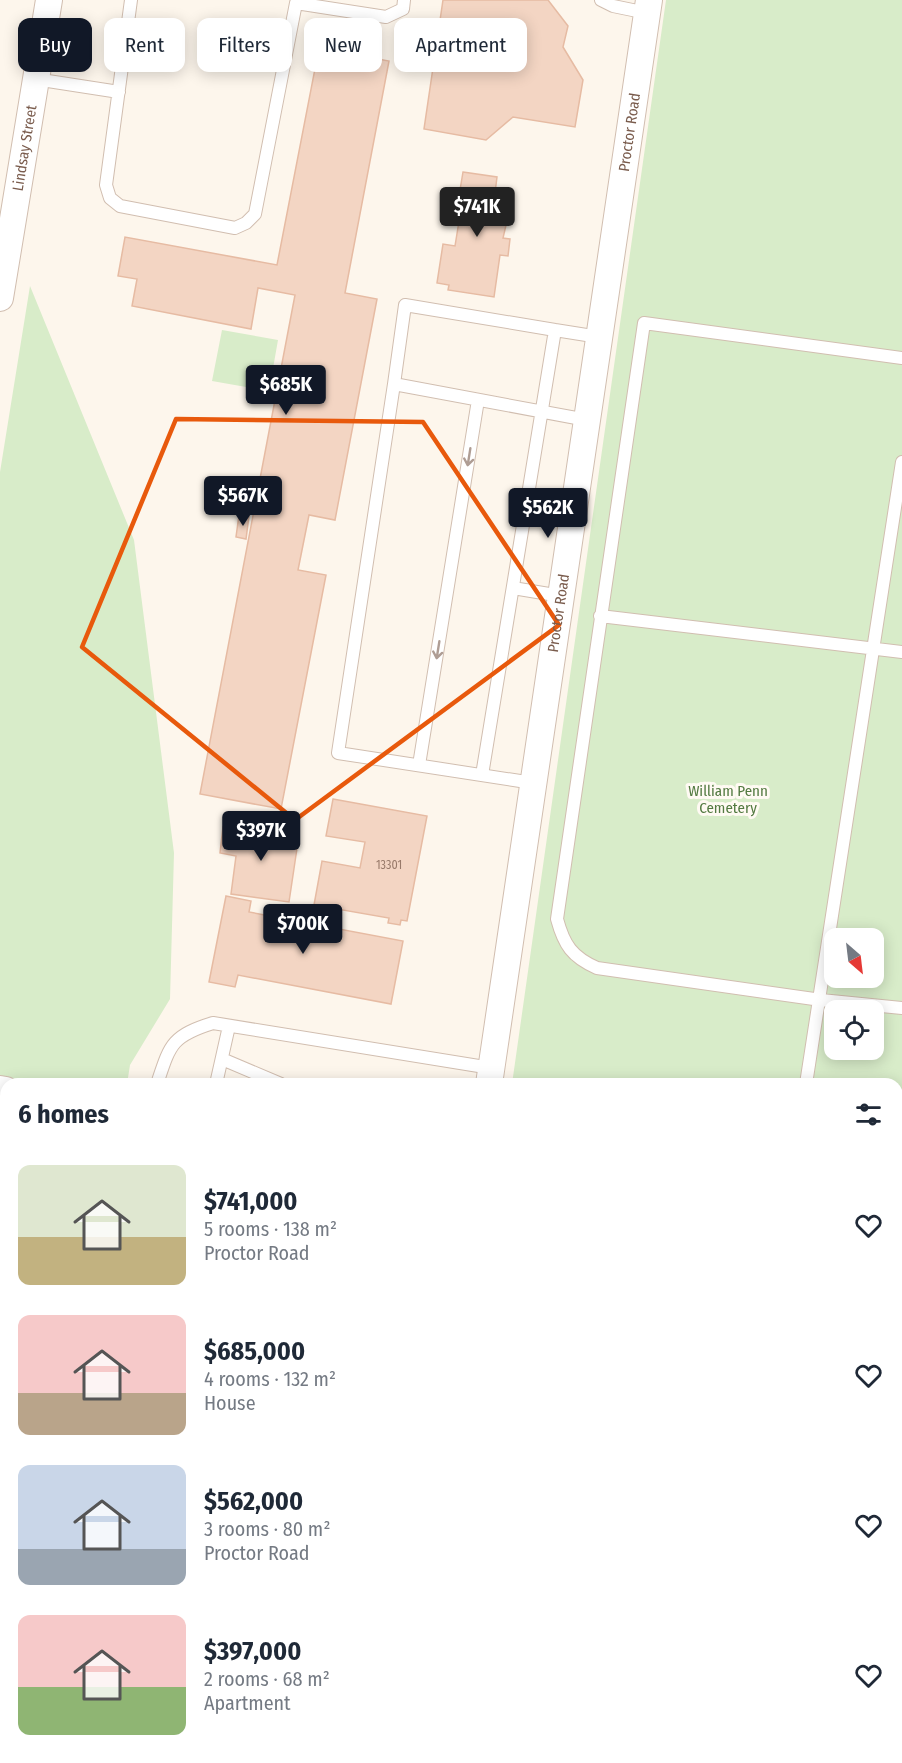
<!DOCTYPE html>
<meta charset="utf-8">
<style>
:root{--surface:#fff;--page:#f2f2f3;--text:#1f2937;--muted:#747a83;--accent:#111827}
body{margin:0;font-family:"Fira Sans Condensed",sans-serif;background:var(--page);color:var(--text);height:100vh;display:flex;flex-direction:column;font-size:22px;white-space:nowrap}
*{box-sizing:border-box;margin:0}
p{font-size:20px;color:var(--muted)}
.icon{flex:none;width:33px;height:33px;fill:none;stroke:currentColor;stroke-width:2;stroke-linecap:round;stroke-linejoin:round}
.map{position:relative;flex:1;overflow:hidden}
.side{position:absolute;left:0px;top:1078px;width:903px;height:686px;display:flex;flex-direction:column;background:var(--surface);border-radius:18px 18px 0 0;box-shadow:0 3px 15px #0003}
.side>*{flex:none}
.top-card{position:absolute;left:18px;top:18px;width:600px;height:54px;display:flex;gap:12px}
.needle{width:39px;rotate:152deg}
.controls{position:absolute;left:824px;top:928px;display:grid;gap:12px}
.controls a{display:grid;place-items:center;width:60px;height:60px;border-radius:12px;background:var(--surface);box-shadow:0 3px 15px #0003;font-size:30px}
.price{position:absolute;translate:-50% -51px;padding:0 14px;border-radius:6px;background:var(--accent);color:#fff;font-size:20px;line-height:39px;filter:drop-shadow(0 2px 3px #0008)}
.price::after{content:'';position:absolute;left:50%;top:36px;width:18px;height:14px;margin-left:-9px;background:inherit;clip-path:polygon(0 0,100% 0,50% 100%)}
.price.selected{background:#222;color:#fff}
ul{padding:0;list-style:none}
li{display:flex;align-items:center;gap:18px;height:150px;padding:0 18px}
li span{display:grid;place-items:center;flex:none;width:168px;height:120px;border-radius:12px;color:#555}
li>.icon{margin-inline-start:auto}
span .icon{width:72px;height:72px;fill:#fffc;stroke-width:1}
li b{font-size:26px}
h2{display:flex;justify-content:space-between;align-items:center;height:72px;padding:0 18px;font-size:26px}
.tag{padding:0 21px;border-radius:12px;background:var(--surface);box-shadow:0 3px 15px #0003;font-size:21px;line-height:54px}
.tag.selected{background:var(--accent);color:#fff}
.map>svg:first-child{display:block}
</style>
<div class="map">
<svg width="902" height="1763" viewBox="0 0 902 1763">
<rect width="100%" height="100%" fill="#fdf6ec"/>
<!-- green -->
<path fill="#d8ecc9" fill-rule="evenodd" d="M666 0H902V1387H897V1084H512ZM834 939H873V978H834ZM834 1011H873V1050H834Z
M30 286 134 540 174 853 170 999 130 1065 127 1084H6V1506L0 1501V472Z
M222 330 278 340 269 391 212 381Z"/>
<!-- building -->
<path fill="#f3d5c3" stroke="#e6bba3" stroke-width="1.5" d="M443 0H548L568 26 563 47 583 80 575 127 513 117 486 140 424 129Z
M319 48 389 61 345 293 377 299 335 520 309 515 298 570 326 575 281 809 200 794 295 295 258 288 251 329 132 306 137 279 118 276 125 237 277 265Z
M463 172 497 177 495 193 513 195 503 238 510 239 508 256 500 255 494 297 448 290 449 285 437 283 443 244 455 246 460 215 456 214Z
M239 515 249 516 246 539 236 537Z
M333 799 427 816 407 921 401 920 400 925 388 923 389 918 314 905 322 861 360 868 365 842 326 836Z
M223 827 299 835 289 902 231 894 236 856 220 853Z
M226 896 251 901 249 912 403 941 391 1004 238 975 235 987 209 982Z
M0 1686 6 1688V1758H17L15 1763H0Z
M70 1758H107L104 1763H68Z
M705 1758H757V1763H705Z"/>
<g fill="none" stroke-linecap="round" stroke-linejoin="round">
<defs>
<path id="service" d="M131 0 106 185 110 198 120 206 235 228 246 223 255 214 296 3 386 17 403 9 404 0
M601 0 613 6 647 13
M35 79 119 92
M555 330 599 337
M902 358 644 323 557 919C564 945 572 957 597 968L821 1000 902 1008
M394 384 405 305 555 330 482 775
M513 588 561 596
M600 616 902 652
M419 765 478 400
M533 783 338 753 394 384 587 420
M222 1059 281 1084
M157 1084C170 1045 171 1036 213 1023L491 1068
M216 1084 229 1026
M806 1084 902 462
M897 1363H902
M0 1404 6 1391
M126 1763 128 1758"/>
<g id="minor">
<path id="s1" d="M0 298 49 0"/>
<path id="s2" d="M489 1084 649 0"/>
<path d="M0 1089 6 1090"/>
<path d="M592 1763V1758"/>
</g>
</defs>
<!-- service casing -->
<use href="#service" stroke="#d1beb0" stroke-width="14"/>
<!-- minor casing -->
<use href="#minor" stroke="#d1beb0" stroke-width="28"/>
<!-- service -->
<use href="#service" stroke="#fff" stroke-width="12"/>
<!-- minor -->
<use href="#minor" stroke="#fff" stroke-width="26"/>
</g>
<!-- one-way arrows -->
<defs><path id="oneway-shaft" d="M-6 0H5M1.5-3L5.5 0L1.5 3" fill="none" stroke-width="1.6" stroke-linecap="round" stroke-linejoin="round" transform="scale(1.5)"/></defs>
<g stroke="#af9d94">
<use href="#oneway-shaft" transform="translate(469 457) rotate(99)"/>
<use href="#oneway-shaft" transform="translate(438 650) rotate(99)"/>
</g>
<!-- marked area -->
<path fill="none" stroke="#e8590c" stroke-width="4.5" stroke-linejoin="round" d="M176 419 423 422 559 625 295 820 82 647Z"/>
<g text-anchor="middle" stroke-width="6" stroke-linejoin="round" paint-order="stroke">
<!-- number labels -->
<g font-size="12" fill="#987a6a">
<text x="389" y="869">13301</text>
</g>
<!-- street labels -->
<g font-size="15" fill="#7a5c4d" stroke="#fffaf3">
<text dy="5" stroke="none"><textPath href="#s2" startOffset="962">Proctor Road</textPath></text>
<text dy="5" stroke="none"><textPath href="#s1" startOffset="152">Lindsay Street</textPath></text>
<text dy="5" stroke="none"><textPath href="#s2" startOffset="476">Proctor Road</textPath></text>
</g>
<!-- park labels -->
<g font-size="15" fill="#537a41" stroke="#fffaf3">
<text x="728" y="796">William Penn<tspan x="728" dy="17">Cemetery</tspan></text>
</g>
</g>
</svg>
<div class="controls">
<a><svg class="needle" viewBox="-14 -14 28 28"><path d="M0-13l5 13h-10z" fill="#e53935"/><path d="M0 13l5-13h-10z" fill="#747a83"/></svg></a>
<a><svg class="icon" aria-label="locate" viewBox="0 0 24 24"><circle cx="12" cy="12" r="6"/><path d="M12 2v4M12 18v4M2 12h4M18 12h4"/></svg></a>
</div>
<b class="price selected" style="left:477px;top:238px">$741K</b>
<b class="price" style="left:286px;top:416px">$685K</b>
<b class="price" style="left:243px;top:527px">$567K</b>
<b class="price" style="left:548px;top:539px">$562K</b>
<b class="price" style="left:261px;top:862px">$397K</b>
<b class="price" style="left:303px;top:955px">$700K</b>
<div class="top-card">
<a class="tag selected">Buy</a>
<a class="tag">Rent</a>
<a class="tag">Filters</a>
<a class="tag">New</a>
<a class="tag">Apartment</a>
</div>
<section class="side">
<h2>6 homes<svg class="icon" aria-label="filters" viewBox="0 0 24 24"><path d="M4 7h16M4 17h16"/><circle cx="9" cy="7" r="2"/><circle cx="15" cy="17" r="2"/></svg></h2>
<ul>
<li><span style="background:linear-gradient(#dfe7d0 60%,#c2b280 0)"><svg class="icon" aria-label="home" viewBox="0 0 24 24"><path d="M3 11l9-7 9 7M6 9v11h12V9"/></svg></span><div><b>$741,000</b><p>5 rooms · 138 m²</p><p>Proctor Road</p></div><svg class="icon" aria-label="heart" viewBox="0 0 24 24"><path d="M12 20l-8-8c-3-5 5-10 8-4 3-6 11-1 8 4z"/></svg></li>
<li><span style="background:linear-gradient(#f6c9c9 65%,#b9a48a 0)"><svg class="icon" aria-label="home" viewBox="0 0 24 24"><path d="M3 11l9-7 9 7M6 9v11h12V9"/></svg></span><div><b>$685,000</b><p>4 rooms · 132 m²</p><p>House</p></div><svg class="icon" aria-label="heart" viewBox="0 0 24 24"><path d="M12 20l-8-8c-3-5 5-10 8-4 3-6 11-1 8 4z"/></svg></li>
<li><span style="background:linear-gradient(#c9d6e8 70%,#9aa5b1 0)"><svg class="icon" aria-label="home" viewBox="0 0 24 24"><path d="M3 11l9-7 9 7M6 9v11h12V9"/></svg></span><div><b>$562,000</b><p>3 rooms · 80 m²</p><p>Proctor Road</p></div><svg class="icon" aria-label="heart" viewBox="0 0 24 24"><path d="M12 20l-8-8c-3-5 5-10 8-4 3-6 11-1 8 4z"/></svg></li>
<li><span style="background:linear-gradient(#f6c9c9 60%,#8fb573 0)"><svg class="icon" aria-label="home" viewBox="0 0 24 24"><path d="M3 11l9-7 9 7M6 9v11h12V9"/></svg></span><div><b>$397,000</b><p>2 rooms · 68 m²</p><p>Apartment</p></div><svg class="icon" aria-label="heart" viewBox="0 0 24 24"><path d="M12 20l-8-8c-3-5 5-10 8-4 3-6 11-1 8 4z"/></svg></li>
</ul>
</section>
</div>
